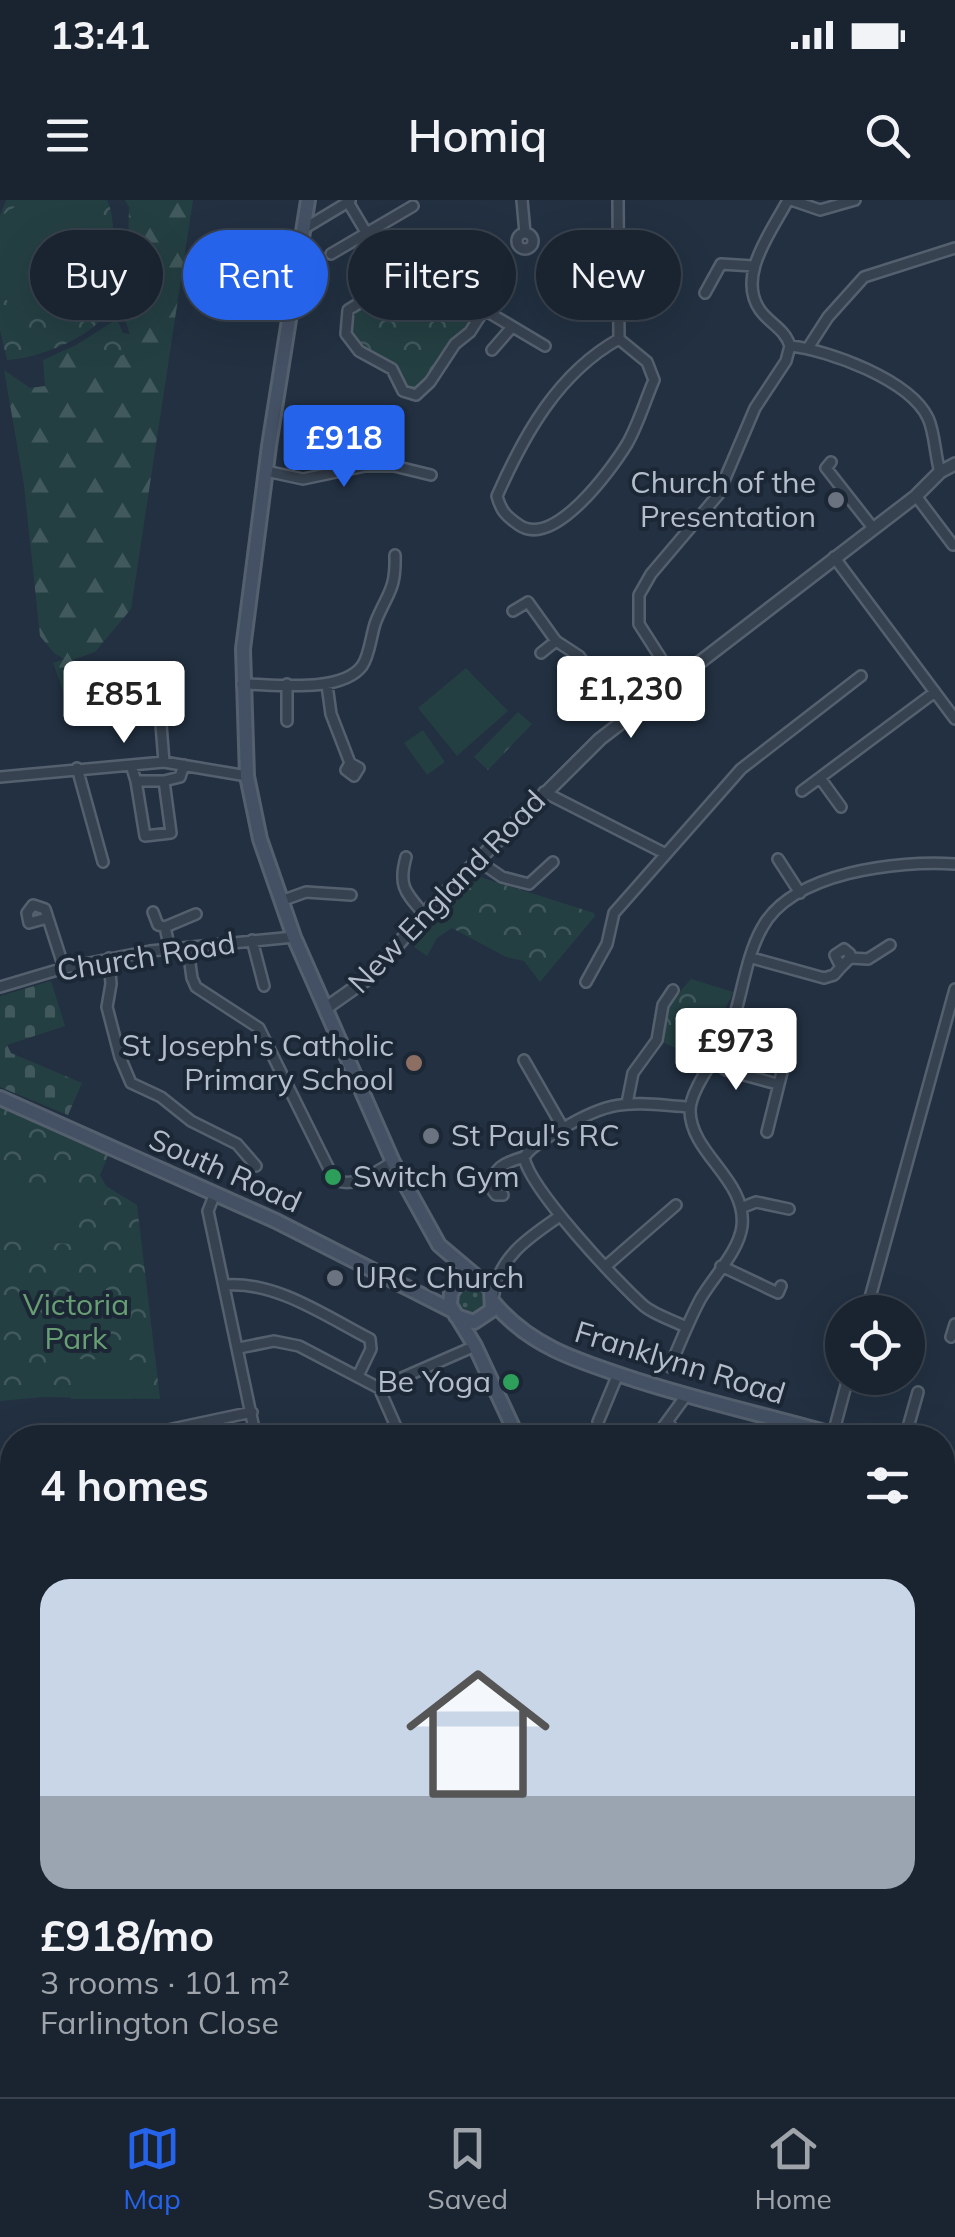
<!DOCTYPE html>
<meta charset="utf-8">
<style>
:root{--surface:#1a2431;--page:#232c39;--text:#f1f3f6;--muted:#9fa4ab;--line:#38414d;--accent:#2563eb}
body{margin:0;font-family:Mulish,sans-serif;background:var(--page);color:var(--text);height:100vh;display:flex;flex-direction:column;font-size:38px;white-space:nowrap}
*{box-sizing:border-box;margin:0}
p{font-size:32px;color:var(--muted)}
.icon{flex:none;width:55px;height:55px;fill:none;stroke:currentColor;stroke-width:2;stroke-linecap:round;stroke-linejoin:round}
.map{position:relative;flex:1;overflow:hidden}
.details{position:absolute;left:0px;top:1225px;width:955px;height:672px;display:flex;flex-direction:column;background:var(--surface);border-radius:40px 40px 0 0;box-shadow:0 10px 40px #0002,0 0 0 2px var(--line)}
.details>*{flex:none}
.top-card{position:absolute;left:30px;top:30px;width:895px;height:90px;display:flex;gap:20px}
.buttons{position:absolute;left:825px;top:1095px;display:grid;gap:20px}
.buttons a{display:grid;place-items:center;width:100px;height:100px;border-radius:50%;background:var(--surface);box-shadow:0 10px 40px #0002,0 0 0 2px var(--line);font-size:50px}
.price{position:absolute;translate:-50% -85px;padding:0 22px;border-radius:10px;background:#fff;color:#222;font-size:32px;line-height:65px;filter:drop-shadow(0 2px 5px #0008)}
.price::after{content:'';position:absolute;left:50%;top:60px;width:30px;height:22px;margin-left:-15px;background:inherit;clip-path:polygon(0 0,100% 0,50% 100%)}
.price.current{background:var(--accent);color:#fff}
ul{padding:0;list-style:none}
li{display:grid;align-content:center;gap:20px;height:530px;padding:0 40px}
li+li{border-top:2px solid var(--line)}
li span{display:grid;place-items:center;height:310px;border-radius:30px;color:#555}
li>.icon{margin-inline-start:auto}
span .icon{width:180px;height:180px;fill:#fffc;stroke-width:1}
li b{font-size:42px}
h2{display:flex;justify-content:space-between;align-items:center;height:120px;padding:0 40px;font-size:42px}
.chip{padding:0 35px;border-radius:45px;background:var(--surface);box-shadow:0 10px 40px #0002,0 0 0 2px var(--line);font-size:35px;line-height:90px}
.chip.current{background:var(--accent);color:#fff}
.status{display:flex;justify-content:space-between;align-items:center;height:70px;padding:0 50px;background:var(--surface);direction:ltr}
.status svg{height:28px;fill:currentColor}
header{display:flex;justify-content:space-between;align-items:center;height:130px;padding:0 40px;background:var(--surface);font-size:45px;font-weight:600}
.tab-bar{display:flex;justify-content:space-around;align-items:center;height:140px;border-top:2px solid var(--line);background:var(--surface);font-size:28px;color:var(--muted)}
.tab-bar a{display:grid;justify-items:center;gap:5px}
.tab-bar .current{color:var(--accent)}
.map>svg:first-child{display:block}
</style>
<div class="status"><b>13:41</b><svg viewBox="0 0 49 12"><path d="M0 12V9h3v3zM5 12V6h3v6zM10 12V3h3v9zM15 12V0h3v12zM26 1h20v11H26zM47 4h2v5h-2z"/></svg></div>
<header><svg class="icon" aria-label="menu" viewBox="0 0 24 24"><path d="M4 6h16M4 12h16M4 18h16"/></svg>Homiq<svg class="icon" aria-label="search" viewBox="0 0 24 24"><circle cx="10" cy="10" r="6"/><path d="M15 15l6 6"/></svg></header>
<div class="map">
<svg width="955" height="1897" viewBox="0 0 955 1897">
<defs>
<pattern id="grass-dots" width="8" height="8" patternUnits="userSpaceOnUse" patternTransform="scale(2.5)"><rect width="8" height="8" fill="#243f42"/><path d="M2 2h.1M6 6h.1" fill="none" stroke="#41595c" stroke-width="1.8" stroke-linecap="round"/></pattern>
<pattern id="forest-firs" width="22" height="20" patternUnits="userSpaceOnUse" patternTransform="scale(2.5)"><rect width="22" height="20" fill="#243f42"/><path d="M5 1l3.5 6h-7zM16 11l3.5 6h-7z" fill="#41595c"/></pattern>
<pattern id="cemetery-stones" width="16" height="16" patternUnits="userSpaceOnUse" patternTransform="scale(2.5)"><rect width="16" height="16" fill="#243f42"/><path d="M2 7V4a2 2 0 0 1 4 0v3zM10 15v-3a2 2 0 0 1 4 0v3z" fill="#41595c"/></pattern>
<pattern id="park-crowns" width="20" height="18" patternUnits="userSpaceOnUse" patternTransform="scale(2.5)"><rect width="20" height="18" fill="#243f42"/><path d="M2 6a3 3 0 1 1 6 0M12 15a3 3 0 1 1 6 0" fill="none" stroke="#41595c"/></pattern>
</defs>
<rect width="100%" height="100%" fill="#223041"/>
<!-- grass -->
<path fill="url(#grass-dots)" d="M457 1100a15 15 0 1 1 30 0a15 15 0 1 1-30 0Z"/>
<!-- forest -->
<path fill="url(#forest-firs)" d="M125 0H193L131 409 95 452 73 460 87 525 76 526 53 463 64 459 54 453 40 436 24 285 4 170 30 188 45 186 43 160 76 145 79 154 130 134 121 109 127 95 129 7Z"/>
<!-- cemetery -->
<path fill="url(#cemetery-stones)" d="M51 781 65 826 7 845 11 853 82 883 68 915 0 887V796Z"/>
<!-- park -->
<path fill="url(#park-crowns)" d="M6 0H107C115 17 113 34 112 53 111 72 113 98 104 115 90 139 34 159 7 160L0 130V16Z
M436 76H446L467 97 476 115 472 125 413 192 407 189 390 162 366 152 347 130C356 104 369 105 389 89L410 94Z
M117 119 123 133 130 134 123 155 100 163 79 154 76 145Z
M518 512 532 524 488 570 474 557Z
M477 676 594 713 595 716 540 782 524 761 506 757 452 728 437 738 427 756 414 747Z
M691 779 733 792 702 859 657 840 661 813Z
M0 907 109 954 100 975 106 986 137 1005 160 1199 43 1197 0 1201Z"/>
<!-- garden -->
<path fill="#243f42" d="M25 0C39 0 59 0 72 2 153 36 71 167 0 94V17Z
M466 468 508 511 457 556 418 508Z
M423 530 445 562 427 575 404 543Z
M0 983 77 986 75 1044 0 1041Z
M70 1159 132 1160 133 1199H71Z
M381 1885H540L541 1888 530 1897H376Z"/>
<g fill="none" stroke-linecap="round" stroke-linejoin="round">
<defs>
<path id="minor" d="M522 0 525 33
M618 0 619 139 647 162 654 180C645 201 638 225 627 244 611 270 554 349 519 325 506 316 501 311 497 296 524 235 558 173 619 139
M788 0C772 31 736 76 760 110 770 124 785 129 790 146
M791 0 820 10 855 0
M348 2 395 81 407 89 412 87 440 67 460 84
M305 28 350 1
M517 41a8 8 0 1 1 16 0a8 8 0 1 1-16 0Z
M331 54 413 6
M395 81 348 110 346 134 359 151 392 169 403 191 416 195 430 182 455 144 470 132 484 110
M705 93 721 64 753 66
M471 102 545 146
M790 146C829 150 910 180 928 218 935 233 935 256 940 272
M808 148 828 117 864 77 955 48
M492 150 512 127
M311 237 353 235 366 252 365 266
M311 246V224
M831 262 826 268 873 328
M266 271 303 279 365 266H394L431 275
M916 296 953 345
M834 357 955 519
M513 411 528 402 556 441 579 456 627 519
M541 453 556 441
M116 473 158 487 164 562
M676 482 639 424V395L651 374 718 295 755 208 786 161 790 146
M242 484C273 484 341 494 362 466 370 455 371 434 376 421 388 392 396 390 395 355
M327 485 331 514 350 563
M287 521V484
M350 563 359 568 354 576 346 570Z
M131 565 136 581H164L180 577 184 565
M77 568 103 662
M0 577 164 562 247 576
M820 578 841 607
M136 581 145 636 171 633 164 581
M802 591 935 492
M544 592 666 654
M406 657C398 686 405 692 424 714
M778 659 800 693
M477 660 502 677 529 684 553 662
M281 701 306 692 351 695
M153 712 158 725 165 727
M47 718 29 723 27 713 33 705 45 709 64 768
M252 740 264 786
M188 749 192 778 196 787 259 828 334 979C353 990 375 972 393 962
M844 749 850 754V758L841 767 835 755Z
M170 750 165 727 196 714
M109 758 111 784 107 807 120 857 131 883 161 897 191 921 237 944 256 966
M752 758 824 778 834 775 841 767
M850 758 868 759 890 745
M586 782 607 744 614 713 741 569 861 476
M0 787 64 768 150 751 294 737
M524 860 563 928
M714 861 726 870 777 884
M627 903 633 873 657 840 663 805 673 790
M767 932 789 844
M524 957C529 988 617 1082 644 1106 655 1115 672 1120 686 1127
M524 957C534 944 548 937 562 929 614 897 631 903 689 907
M503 995H496L493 991C491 967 504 963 524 957
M214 996 208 1011 256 1238
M741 1008 756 1002 789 1009
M606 1066 676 1005
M721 1066 778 1093 781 1086
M226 1085C276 1081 327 1117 370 1139L371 1149 358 1176
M494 1094C498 1057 531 1036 560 1016
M866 1112 955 789
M951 1137 955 1124
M239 1148 274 1141 299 1146 379 1188 401 1238
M670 1167C680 1143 689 1120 701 1098 714 1076 739 1051 742 1026 747 980 691 954 690 911 690 888 721 852 730 830 742 798 745 758 762 728 792 672 898 660 955 664
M379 1188 475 1146
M668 1221 678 1238
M598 1222 618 1174
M833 1234 848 1178
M130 1238 252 1212
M655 1238 685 1197
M789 1238 793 1225
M905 1238 918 1192
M0 1291 12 1283
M942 1330 955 1285
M942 1333 955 1347
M942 1465 955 1478
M942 1503 955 1489
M945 1599 955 1588
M942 1659 955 1672
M942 1669 955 1681
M942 1753 955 1742
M0 1792 12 1791
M68 1885 78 1897
M555 1885 560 1897
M890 1885 897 1897
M221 1890 227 1897
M324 1897 331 1885
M770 1897 773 1885"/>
<path id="tertiary" d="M326 808 370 777 424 714 600 539 916 296 940 272 955 264
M942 1623 955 1609"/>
<path id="secondary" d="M308 0 269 246 243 449 247 576 260 639 294 737 393 962 439 1045 491 1089 492 1110 474 1122 456 1116
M0 898 276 1021 453 1111
M475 1078 458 1083 451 1093 450 1105 475 1146 518 1238
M494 1103C532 1149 585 1163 639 1181 708 1203 777 1218 846 1238
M942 1263 955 1266
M708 1885 710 1897"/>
</defs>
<!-- minor casing -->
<use href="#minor" stroke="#55606e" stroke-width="14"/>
<!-- tertiary casing -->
<use href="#tertiary" stroke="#55606e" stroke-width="16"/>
<!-- secondary casing -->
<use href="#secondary" stroke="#55606e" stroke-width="18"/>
<!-- minor -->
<use href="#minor" stroke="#374250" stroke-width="9"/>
<!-- tertiary -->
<use href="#tertiary" stroke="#374250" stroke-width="11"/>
<!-- secondary -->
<use href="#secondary" stroke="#445164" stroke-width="12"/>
</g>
<!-- markers -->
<g fill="#6b7280" stroke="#1c2735" stroke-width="4">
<circle cx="836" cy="300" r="10"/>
<circle cx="431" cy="936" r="10"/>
<circle cx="335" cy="1078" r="10"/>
</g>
<circle fill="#8d6e63" stroke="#1c2735" stroke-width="4" cx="414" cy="863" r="10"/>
<g fill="#2e9e5b" stroke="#1c2735" stroke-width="4">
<circle cx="333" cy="977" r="10"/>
<circle cx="511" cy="1182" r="10"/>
</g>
<g text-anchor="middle" stroke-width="8" stroke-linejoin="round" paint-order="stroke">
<!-- poi labels -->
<g font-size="30" fill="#b3bdcb" stroke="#1c2735" text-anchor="end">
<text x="816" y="293">Church of the<tspan x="816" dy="34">Presentation</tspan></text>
<text x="394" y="856">St Joseph's Catholic<tspan x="394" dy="34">Primary School</tspan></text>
<text x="451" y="946" text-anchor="start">St Paul's RC</text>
<text x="353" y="987" text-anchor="start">Switch Gym</text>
<text x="355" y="1088" text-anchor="start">URC Church</text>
<text x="491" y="1192">Be Yoga</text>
</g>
<!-- street labels -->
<g font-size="30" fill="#b3bdcb" stroke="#1c2735">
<text transform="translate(447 692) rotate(-46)" y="10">New England Road</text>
<text transform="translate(146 757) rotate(-9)" y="10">Church Road</text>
<text transform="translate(225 971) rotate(24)" y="10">South Road</text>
<text transform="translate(680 1163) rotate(17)" y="10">Franklynn Road</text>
</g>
<!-- park labels -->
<g font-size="30" fill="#689e73" stroke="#1c2735">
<text x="76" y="1115">Victoria<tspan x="76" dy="34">Park</tspan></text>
</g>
</g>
</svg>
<div class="buttons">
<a><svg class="icon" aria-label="locate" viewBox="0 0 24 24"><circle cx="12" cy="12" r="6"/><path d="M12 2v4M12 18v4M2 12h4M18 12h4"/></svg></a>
</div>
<b class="price current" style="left:344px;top:290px">£918</b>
<b class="price" style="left:631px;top:541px">£1,230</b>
<b class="price" style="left:124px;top:546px">£851</b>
<b class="price" style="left:736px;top:893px">£973</b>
<div class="top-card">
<a class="chip">Buy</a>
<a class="chip current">Rent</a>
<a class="chip">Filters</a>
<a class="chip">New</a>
</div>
<section class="details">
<h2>4 homes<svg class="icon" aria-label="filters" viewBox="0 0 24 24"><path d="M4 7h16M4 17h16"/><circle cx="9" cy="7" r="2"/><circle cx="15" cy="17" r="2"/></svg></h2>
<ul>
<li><span style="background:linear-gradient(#c9d6e8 70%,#9aa5b1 0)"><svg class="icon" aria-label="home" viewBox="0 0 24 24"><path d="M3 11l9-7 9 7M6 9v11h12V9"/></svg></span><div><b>£918/mo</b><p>3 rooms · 101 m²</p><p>Farlington Close</p></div></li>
</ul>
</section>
</div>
<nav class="tab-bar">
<a class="current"><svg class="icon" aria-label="map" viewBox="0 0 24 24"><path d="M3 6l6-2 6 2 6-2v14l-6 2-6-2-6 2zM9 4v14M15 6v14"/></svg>Map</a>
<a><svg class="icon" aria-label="saved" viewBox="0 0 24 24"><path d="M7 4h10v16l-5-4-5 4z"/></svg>Saved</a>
<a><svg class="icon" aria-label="home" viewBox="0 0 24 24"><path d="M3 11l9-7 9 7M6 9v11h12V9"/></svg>Home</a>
</nav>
